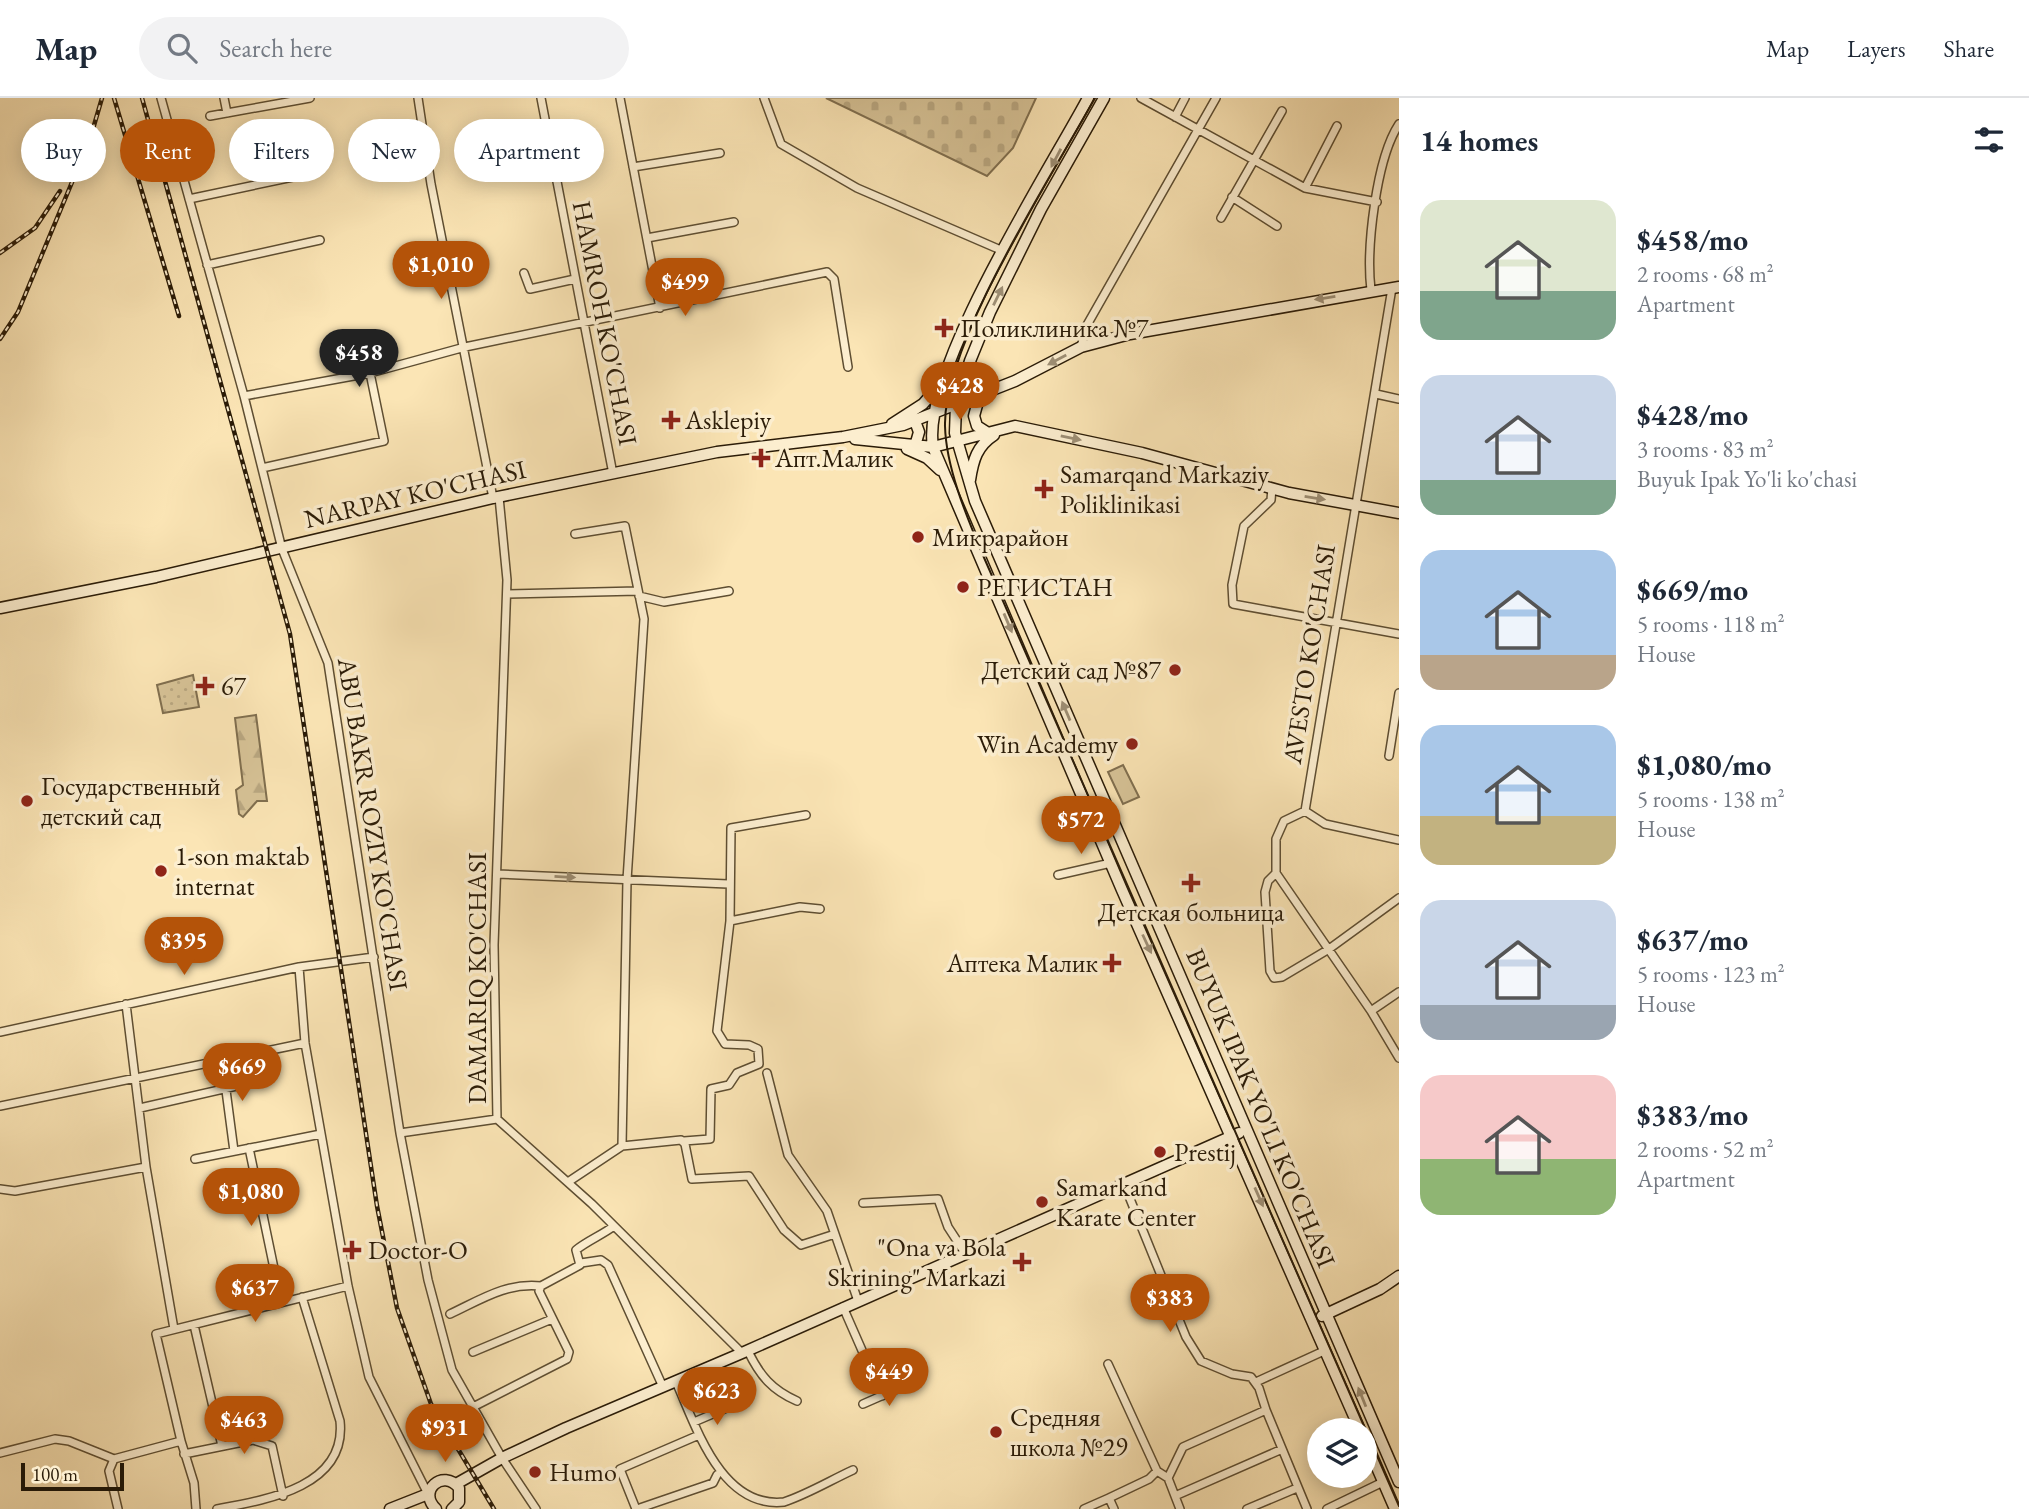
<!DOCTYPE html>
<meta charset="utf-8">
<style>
:root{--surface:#fff;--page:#f2f2f3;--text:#1f2937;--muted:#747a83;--line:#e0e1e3;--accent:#b45309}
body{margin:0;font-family:"EB Garamond",serif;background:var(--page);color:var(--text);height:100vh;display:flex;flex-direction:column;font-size:26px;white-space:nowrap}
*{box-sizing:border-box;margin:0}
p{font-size:23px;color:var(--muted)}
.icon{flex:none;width:38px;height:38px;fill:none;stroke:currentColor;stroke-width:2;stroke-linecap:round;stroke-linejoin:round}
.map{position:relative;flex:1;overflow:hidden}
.drawer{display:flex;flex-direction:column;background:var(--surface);width:630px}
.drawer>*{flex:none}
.hud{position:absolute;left:21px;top:21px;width:665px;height:63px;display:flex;gap:14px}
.controls{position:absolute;left:1307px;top:1320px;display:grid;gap:14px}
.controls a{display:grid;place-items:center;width:70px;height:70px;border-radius:50%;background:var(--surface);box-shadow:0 4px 18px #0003;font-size:35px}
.scale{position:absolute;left:21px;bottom:18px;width:103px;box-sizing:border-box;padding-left:7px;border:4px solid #2a1b07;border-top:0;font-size:19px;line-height:24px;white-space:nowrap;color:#2a1b07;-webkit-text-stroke:5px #fceecf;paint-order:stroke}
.price{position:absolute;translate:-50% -60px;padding:0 16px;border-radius:24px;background:var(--accent);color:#fff;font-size:23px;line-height:46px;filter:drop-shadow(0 2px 4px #0008)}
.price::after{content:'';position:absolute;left:50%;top:42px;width:21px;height:16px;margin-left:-10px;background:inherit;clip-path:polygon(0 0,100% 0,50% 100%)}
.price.current{background:#222;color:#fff}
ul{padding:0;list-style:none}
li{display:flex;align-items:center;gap:21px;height:175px;padding:0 21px}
li span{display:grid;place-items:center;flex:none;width:196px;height:140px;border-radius:21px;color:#555}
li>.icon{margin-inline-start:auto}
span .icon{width:84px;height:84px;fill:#fffc;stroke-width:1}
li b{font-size:30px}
h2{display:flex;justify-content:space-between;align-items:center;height:84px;padding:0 21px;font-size:30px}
.chip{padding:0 24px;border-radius:32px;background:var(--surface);box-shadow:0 4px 18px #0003;font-size:24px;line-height:63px}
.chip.current{background:var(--accent);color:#fff}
header{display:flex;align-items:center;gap:42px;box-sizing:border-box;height:98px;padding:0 35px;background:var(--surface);border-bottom:2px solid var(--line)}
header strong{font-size:33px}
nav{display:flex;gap:38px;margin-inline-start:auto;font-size:24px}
.search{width:490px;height:63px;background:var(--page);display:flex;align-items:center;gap:18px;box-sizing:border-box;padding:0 24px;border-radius:38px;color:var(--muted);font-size:26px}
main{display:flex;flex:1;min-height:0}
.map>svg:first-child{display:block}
</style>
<header>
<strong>Map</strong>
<div class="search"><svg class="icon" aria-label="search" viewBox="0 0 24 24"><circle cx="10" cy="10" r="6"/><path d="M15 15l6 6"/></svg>Search here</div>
<nav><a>Map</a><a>Layers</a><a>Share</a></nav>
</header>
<main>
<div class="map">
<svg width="1399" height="1411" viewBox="0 0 1399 1411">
<defs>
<pattern id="forest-firs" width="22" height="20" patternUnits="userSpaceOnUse" patternTransform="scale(1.75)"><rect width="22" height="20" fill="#d7c397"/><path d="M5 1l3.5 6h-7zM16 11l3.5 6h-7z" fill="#b9a781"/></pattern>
<pattern id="cemetery-stones" width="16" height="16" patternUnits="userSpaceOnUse" patternTransform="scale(1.75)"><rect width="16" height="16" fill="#d7c397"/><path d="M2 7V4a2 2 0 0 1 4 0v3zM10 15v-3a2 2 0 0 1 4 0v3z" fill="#b9a781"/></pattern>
<pattern id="park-dots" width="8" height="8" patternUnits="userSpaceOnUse" patternTransform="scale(1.75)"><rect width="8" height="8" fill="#d7c397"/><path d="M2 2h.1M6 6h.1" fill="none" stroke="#b9a781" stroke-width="1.8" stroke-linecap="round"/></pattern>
</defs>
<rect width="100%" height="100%" fill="#fbe5b5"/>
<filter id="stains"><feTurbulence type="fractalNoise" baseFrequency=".00286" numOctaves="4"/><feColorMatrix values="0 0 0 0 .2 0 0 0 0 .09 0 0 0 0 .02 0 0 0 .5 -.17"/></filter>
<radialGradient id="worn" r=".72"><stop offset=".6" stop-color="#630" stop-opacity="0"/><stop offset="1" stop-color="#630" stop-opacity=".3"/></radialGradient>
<!-- forest -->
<path fill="url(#forest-firs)" stroke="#806f4f" stroke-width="2" d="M256 617 267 703H257L243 719 239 716 236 692 243 687 235 620Z"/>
<!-- cemetery -->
<path fill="url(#cemetery-stones)" stroke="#806f4f" stroke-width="2" d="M826 0H1036L1013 50 987 78Z"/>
<!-- park -->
<path fill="url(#park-dots)" stroke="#806f4f" stroke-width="2" d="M193 577 199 609 163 615 157 587Z"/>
<!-- pitch -->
<path fill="#d7c397" stroke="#806f4f" stroke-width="2" d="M1123 667 1139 699 1123 706 1108 674Z"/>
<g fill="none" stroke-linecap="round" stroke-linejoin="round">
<defs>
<path id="street" d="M161 0 244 298 282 451 328 565 400 1035 428 1182 452 1272 502 1360 536 1411
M224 0 227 15
M418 0 431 86 493 400
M541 0 613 376
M620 0 660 210
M764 0 781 46 857 90 1003 153
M1141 0 1305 90 1377 104
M210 18 310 0
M1175 19 1185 0
M633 69 720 55
M1305 90 1337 28
M1232 99 1277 128
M189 101 307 76
M1221 120 1282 13
M647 140 734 124
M207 167 320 142
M524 175 530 191 575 181
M1371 192C1366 151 1376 61 1399 26
M1081 249 1087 227 1216 0
M1376 296 1399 301
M244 298 370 275 465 249 827 174 834 181 848 269
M262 370 384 343 370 275
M1272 390 1271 402 1244 428 1232 487 1233 506 1399 536
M499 399 507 482 494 847 497 1021 592 1106 742 1255
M507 496 638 493
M639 498 664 504 729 493
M1389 658 1399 595
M1305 713 1392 190
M1305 713 1284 723 1276 741V775L1371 913 1399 960
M1305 713 1325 726 1399 742
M1276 775 1268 783 1265 794 1270 873 1274 880 1282 879 1329 851 1399 800
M497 776 728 786
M1058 777 1111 765
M730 823 800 809 820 811
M299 869 305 945 348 1188 369 1279 428 1396
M126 906 146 1069 174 1231
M1371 913 1399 894
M0 934 299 869 374 859
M222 962 234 1053
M767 975 788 1057 827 1113 858 1203
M0 1008 305 945
M140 1010 263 982 266 972 262 954
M400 1035 497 1021
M684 1043 710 1041 711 991 729 987 737 975 759 966 758 951 749 947 725 946 717 933 730 823 731 730 806 717
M622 1048 681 1042 685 1046 692 1081 749 1078 784 1132 801 1147 835 1136
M249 1050 281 1204
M195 1061 321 1036
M568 1084 622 1048 627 782 644 521 625 428 575 436
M1124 1086 1186 1239 1201 1263 1232 1276 1251 1279 1259 1290 1266 1312 1183 1349 1168 1380
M0 1091 15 1093 146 1069
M863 1105 938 1101 948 1129 965 1155
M581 1165 601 1162 608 1167 663 1289
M843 1209 882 1298
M450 1216C480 1202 507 1184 541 1188
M194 1227 222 1348
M748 1253C760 1278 772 1292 797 1303
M473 1254 552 1221
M1108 1266 1157 1373 1168 1380 1180 1411
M676 1284C695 1325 720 1411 784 1404 808 1396 831 1382 853 1372
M1256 1284 1326 1252
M863 1306 904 1288
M473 1309 567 1261 569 1254 539 1193 541 1188 580 1167 576 1152C587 1143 602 1137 614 1128
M1266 1312 1307 1411
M694 1324 729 1309
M181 1343 194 1385 196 1411
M0 1355 55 1341 69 1343 114 1361 181 1343 156 1236 348 1188
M184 1356 253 1342 272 1348 283 1398
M114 1361 109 1373 118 1411
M1175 1398 1280 1352
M217 1411C266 1402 347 1389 340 1323L302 1199
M636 1411 620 1371 699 1337
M637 1411 713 1385 717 1377
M1084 1411 1109 1400
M1114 1411 1109 1400 1149 1381 1157 1373
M1247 1411 1297 1390
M1327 1411 1383 1384"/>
<path id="secondary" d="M1088 0C1049 73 920 274 933 349L1122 792 1360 1332
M1104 0 1041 111 990 214 970 263 956 307 955 335 975 403 1399 1384
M970 263C973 277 980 289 996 288
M980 296 974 318 977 328 988 335
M892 326 923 306 937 290
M855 341 933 349 1015 328 1142 355 1289 395 1399 415
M915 348 919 334 915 323
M907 351 927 360 940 372
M970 382C973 362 977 348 994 337
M0 510 156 479 493 400 717 354 843 339 903 327 1015 283 1081 249 1130 236 1399 189
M1322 1218 1380 1191 1399 1178
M1365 1342 1395 1411
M456 1386 502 1360 566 1330 742 1255 1239 1035
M390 1411 428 1396
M436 1411C417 1393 443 1370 459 1390V1404L452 1411"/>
</defs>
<!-- street casing -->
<use href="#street" stroke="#5e4e32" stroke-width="10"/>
<!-- secondary casing -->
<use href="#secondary" stroke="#2a1b07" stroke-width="13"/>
<!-- street -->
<use href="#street" stroke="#fceecf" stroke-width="7"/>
<!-- secondary -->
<use href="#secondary" stroke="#fceecf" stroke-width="10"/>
<!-- tram -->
<path stroke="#2a1b07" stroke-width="2" d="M1095 0C1053 76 943 245 945 328 946 369 966 417 982 455L1399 1408"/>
<defs>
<path id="rail" d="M114 0 179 218
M142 0 290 536 377 1108 397 1210 431 1306 494 1411
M0 155 35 130 60 93
M0 241 18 214 90 41 102 0"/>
</defs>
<!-- rail casing -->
<use href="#rail" stroke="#2a1b07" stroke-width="4.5"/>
<!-- rail -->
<use href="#rail" stroke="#fceecf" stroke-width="2" stroke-dasharray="5" stroke-linecap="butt"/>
</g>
<!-- one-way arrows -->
<defs><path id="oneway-solid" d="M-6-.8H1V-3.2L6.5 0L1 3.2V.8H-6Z" transform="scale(1.75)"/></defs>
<g fill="#9e8f75">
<use href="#oneway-solid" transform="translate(1056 60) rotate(118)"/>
<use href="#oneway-solid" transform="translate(998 198) rotate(-64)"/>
<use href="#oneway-solid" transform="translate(1325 200) rotate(171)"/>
<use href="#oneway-solid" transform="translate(1057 262) rotate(152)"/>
<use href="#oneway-solid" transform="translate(1071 340) rotate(12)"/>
<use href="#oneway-solid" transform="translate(1315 400) rotate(9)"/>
<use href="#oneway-solid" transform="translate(1008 525) rotate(67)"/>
<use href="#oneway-solid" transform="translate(1066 613) rotate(-113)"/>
<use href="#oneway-solid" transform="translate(565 779) rotate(3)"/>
<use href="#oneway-solid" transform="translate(1147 846) rotate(65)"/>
<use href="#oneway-solid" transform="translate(1259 1099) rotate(66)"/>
<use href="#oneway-solid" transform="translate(1362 1299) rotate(-112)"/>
</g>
<!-- markers -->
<g fill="#8f2418" stroke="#fceecf" stroke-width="2.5">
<path d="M940.5 219.5h7v7h7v7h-7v7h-7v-7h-7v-7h7z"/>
<path d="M667.5 311.5h7v7h7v7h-7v7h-7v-7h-7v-7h7z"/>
<path d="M757.5 349.5h7v7h7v7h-7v7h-7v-7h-7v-7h7z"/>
<path d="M1040.5 380.5h7v7h7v7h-7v7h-7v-7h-7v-7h7z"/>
<circle cx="918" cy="439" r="7"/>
<circle cx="963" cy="489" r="7"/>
<circle cx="1175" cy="572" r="7"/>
<path d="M201.5 577.5h7v7h7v7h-7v7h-7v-7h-7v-7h7z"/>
<circle cx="1132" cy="646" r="7"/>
<circle cx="27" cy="703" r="7"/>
<circle cx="161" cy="773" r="7"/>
<path d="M1187.5 774.5h7v7h7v7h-7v7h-7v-7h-7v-7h7z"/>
<path d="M1108.5 854.5h7v7h7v7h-7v7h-7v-7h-7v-7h7z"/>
<circle cx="1160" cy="1054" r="7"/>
<circle cx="1042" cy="1104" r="7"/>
<path d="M348.5 1141.5h7v7h7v7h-7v7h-7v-7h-7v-7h7z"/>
<path d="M1018.5 1153.5h7v7h7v7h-7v7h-7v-7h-7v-7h7z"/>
<circle cx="996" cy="1334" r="7"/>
<circle cx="535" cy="1374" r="7"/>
</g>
<g text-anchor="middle" stroke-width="7" stroke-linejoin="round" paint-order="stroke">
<!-- street labels -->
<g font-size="26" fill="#2a1b07" stroke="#fceecf">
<text transform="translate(605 225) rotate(79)" y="9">HAMROH KO'CHASI</text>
<text transform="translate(415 396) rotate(-13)" y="9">NARPAY KO'CHASI</text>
<text transform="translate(1309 556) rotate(-81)" y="9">AVESTO KO'CHASI</text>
<text transform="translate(373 726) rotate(81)" y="9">ABU BAKR ROZIY KO'CHASI</text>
<text transform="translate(477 880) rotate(-90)" y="9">DAMARIQ KO'CHASI</text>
<text transform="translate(1261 1010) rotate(67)" y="9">BUYUK IPAK YO'LI KO'CHASI</text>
</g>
<!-- poi labels -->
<g font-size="26" fill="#2a1b07" stroke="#fceecf" text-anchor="start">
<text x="960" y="239">Поликлиника №7</text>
<text x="685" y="331">Asklepiy</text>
<text x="775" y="369">Апт.Малик</text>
<text x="1060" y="385">Samarqand Markaziy<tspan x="1060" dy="30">Poliklinikasi</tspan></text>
<text x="932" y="448">Микрарайон</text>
<text x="977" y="498">РЕГИСТАН</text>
<text x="1161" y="581" text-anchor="end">Детский сад №87</text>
<text x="221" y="597">67</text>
<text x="1118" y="655" text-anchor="end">Win Academy</text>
<text x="41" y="697">Государственный<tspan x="41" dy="30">детский сад</tspan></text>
<text x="175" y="767">1-son maktab<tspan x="175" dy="30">internat</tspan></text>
<text x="1191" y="823" text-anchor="middle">Детская больница</text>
<text x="1098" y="874" text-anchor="end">Аптека Малик</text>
<text x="1174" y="1063">Prestij</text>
<text x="1056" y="1098">Samarkand<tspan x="1056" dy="30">Karate Center</tspan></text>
<text x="1006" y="1158" text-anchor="end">"Ona va Bola<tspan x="1006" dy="30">Skrining" Markazi</tspan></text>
<text x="368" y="1161">Doctor-O</text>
<text x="1010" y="1328">Средняя<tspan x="1010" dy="30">школа №29</tspan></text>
<text x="549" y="1383">Humo</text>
</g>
</g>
<rect width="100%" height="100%" filter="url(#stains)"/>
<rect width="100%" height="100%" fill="url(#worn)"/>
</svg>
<div class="controls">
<a><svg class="icon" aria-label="layers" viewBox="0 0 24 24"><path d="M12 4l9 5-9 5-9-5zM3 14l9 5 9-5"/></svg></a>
</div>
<div class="scale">100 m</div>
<b class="price" style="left:441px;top:203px">$1,010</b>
<b class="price" style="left:685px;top:220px">$499</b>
<b class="price current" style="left:359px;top:291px">$458</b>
<b class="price" style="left:960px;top:324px">$428</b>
<b class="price" style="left:1081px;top:758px">$572</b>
<b class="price" style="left:184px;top:879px">$395</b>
<b class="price" style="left:242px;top:1005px">$669</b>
<b class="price" style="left:251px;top:1130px">$1,080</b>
<b class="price" style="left:255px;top:1226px">$637</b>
<b class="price" style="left:1170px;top:1236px">$383</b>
<b class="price" style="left:889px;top:1310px">$449</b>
<b class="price" style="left:717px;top:1329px">$623</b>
<b class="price" style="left:244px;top:1358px">$463</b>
<b class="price" style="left:445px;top:1366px">$931</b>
<div class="hud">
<a class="chip">Buy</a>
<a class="chip current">Rent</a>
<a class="chip">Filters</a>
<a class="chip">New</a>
<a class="chip">Apartment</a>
</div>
</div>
<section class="drawer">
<h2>14 homes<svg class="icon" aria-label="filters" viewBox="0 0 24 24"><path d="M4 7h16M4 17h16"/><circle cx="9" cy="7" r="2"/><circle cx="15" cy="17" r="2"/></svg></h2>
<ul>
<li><span style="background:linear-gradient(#dfe7d0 65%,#7fa58c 0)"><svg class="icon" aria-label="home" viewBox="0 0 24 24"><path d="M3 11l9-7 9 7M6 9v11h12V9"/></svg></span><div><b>$458/mo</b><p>2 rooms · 68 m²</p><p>Apartment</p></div></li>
<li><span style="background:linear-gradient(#c9d6e8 75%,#7fa58c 0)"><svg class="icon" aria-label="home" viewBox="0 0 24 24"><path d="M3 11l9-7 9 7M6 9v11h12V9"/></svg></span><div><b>$428/mo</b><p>3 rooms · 83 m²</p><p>Buyuk Ipak Yo'li ko'chasi</p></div></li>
<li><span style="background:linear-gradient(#a9c7e8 75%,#b9a48a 0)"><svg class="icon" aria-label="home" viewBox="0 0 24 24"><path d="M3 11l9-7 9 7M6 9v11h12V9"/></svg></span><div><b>$669/mo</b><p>5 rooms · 118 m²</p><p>House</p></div></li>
<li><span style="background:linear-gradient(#a9c7e8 65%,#c2b280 0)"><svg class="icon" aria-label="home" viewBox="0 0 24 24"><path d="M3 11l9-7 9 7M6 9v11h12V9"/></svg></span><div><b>$1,080/mo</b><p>5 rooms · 138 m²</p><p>House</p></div></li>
<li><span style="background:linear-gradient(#c9d6e8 75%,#9aa5b1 0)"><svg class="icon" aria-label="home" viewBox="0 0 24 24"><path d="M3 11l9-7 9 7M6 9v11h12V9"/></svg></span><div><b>$637/mo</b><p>5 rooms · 123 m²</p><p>House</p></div></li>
<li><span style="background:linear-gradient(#f6c9c9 60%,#8fb573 0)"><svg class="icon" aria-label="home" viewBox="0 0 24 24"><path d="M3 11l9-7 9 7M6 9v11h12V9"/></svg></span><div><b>$383/mo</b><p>2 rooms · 52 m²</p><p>Apartment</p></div></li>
</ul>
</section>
</main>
